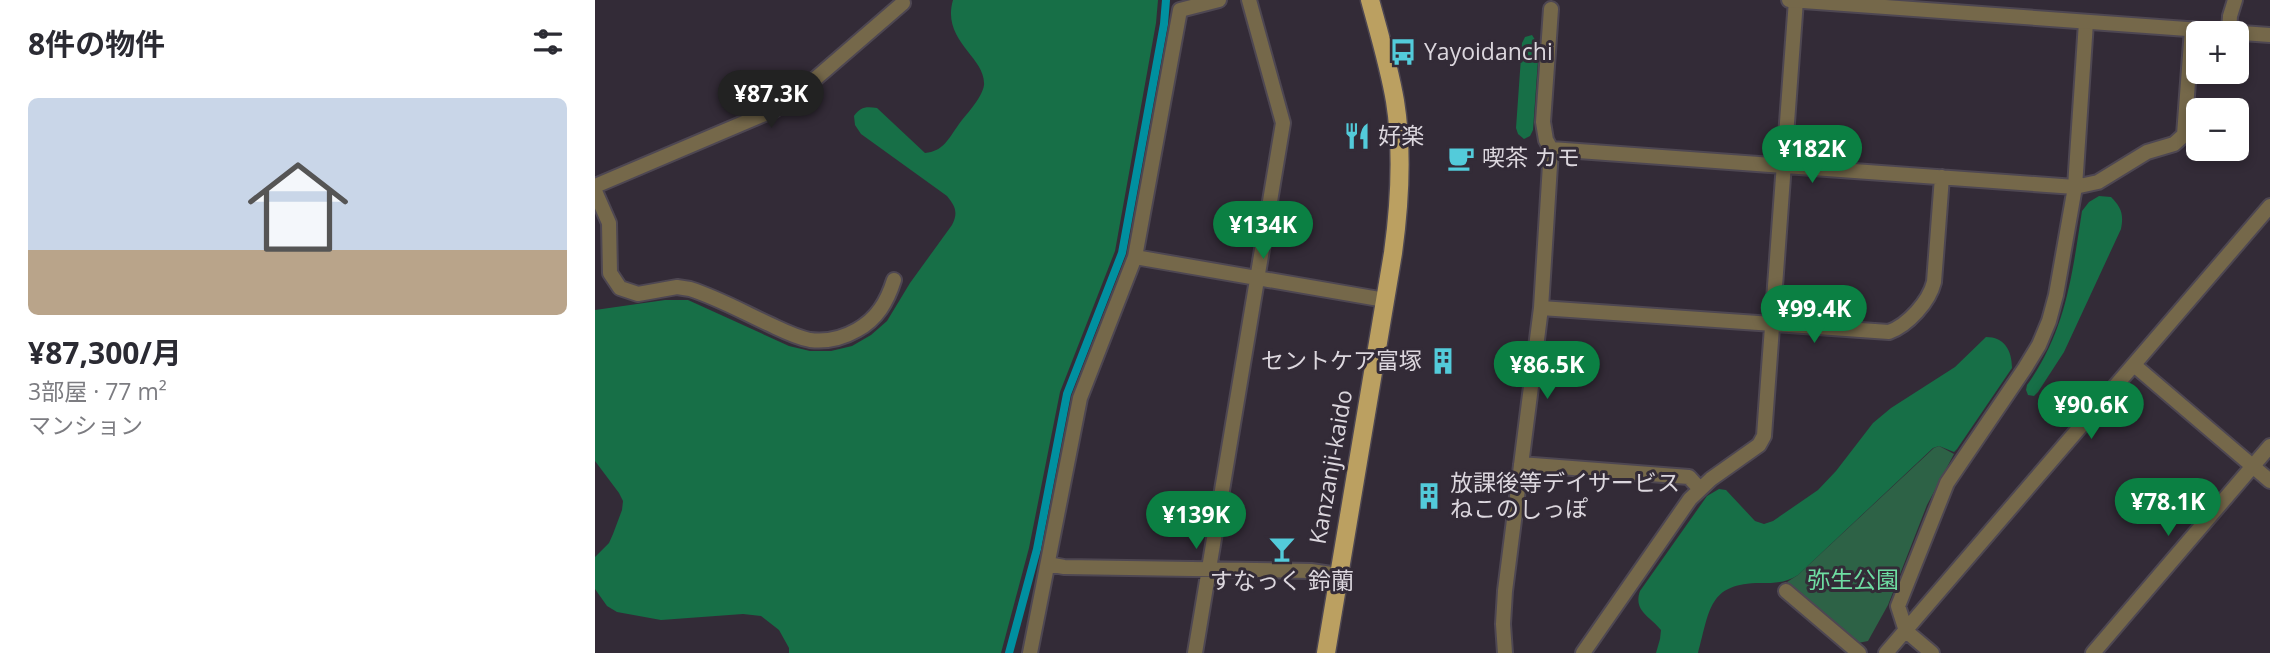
<!DOCTYPE html>
<html lang="ja">
<meta charset="utf-8">
<style>
:root{--surface:#fff;--page:#f2f2f3;--text:#2b2b33;--muted:#7c7c81;--accent:#0b8043}
body{margin:0;font-family:"Open Sans","Noto Sans JP",sans-serif;background:var(--page);color:var(--text);height:100vh;display:flex;flex-direction:column;font-size:26px;white-space:nowrap}
*{box-sizing:border-box;margin:0}
p{font-size:23px;color:var(--muted)}
.icon{flex:none;width:38px;height:38px;fill:none;stroke:currentColor;stroke-width:2;stroke-linecap:round;stroke-linejoin:round}
.map{position:relative;flex:1;overflow:hidden}
.sheet{display:flex;flex-direction:column;background:var(--surface);width:595px}
.sheet>*{flex:none}
.tools{position:absolute;left:1591px;top:21px;display:grid;gap:14px}
.tools a{display:grid;place-items:center;width:63px;height:63px;border-radius:10px;background:var(--surface);box-shadow:0 4px 10px #0003;font-size:35px}
.price{position:absolute;translate:-50% -60px;padding:0 16px;border-radius:24px;background:var(--accent);color:#fff;font-size:23px;line-height:46px;filter:drop-shadow(0 2px 4px #0008)}
.price::after{content:'';position:absolute;left:50%;top:42px;width:21px;height:16px;margin-left:-10px;background:inherit;clip-path:polygon(0 0,100% 0,50% 100%)}
.price.on{background:#222;color:#fff}
ul{padding:0;list-style:none}
li{display:grid;align-content:center;gap:14px;height:371px;padding:0 28px}
li span{display:grid;place-items:center;height:217px;border-radius:10px;color:#555}
li>.icon{margin-inline-start:auto}
span .icon{width:126px;height:126px;fill:#fffc;stroke-width:1}
li b{font-size:30px}
h2{display:flex;justify-content:space-between;align-items:center;height:84px;padding:0 28px;font-size:30px}
main{display:flex;flex:1;min-height:0}
.map>svg:first-child{display:block}
</style>
<main>
<section class="sheet">
<h2>8件の物件<svg class="icon" aria-label="filters" viewBox="0 0 24 24"><path d="M4 7h16M4 17h16"/><circle cx="9" cy="7" r="2"/><circle cx="15" cy="17" r="2"/></svg></h2>
<ul>
<li><span style="background:linear-gradient(#c9d6e8 70%,#b9a48a 0)"><svg class="icon" aria-label="home" viewBox="0 0 24 24"><path d="M3 11l9-7 9 7M6 9v11h12V9"/></svg></span><div><b>¥87,300/月</b><p>3部屋 · 77 m²</p><p>マンション</p></div></li>
</ul>
</section>
<div class="map">
<svg width="1675" height="653" viewBox="0 0 1675 653">
<rect width="100%" height="100%" fill="#332b37"/>
<!-- green -->
<path fill="#2d6246" d="M1344 446 1359 454 1332 505 1293 605 1273 641 1263 643 1192 582 1203 575 1339 448Z"/>
<!-- forest -->
<path fill="#176f47" d="M358 0H563L561 23 520 251 465 392 434 548 406 653H194V648L184 630 166 616 148 614 66 620 22 612 12 606 0 589V557L14 543 18 534 27 510 28 501 24 493 0 461V310L70 300H93L194 346 215 351H236L257 346 276 335 292 321 315 283 357 225C363 213 361 207 352 196L266 134 260 125 259 116C265 107 271 106 282 108L330 153C348 151 352 141 362 127 370 115 387 99 389 85 391 57 346 41 358 0Z
M937 35 944 46 938 130 935 136 929 139 923 134 921 128 927 43 930 37Z
M1504 196 1516 197C1526 207 1529 214 1526 229L1469 352 1443 392 1439 396 1433 395 1431 390 1432 385C1471 331 1477 275 1487 211L1494 202Z
M1391 337C1409 337 1417 350 1417 368L1362 449 1359 452 1344 446 1338 448 1203 575C1190 583 1180 583 1166 583 1113 583 1115 610 1103 653H1061L1065 639 1066 630C1055 616 1038 611 1045 591L1112 496 1124 489 1131 490 1160 521 1169 524 1178 521 1223 490 1241 471 1278 423 1296 408 1360 367Z"/>
<g fill="none" stroke-linecap="round" stroke-linejoin="round">
<!-- stream -->
<path stroke="#0090a0" stroke-width="8" d="M414 653 442 549 472 394 527 253 569 24 571 0"/>
<defs>
<path id="minor" d="M1634 32 1635 16 1640 0
M956 149 1480 187 1503 182 1552 152 1579 144 1589 135 1597 29
M0 186 179 110 205 92 308 3
M0 191 14 223 15 273 25 288 43 294 82 287 95 289C123 298 148 312 174 324 187 330 200 337 215 340 231 342 248 338 262 330 282 319 292 302 299 280
M540 257 790 300
M946 308 1294 332C1313 325 1334 302 1339 282L1347 177
M1539 365 1675 481
M926 464 1094 477 1104 488
M453 564 469 567 716 571 743 575
M1191 591 1264 653
M435 653 485 398 540 257 585 10 624 0
M600 653 688 123 654 0
M910 653 908 624 910 591 946 308 956 149 951 140 948 122 956 9
M988 653 1095 499 1116 479 1164 445 1169 436 1201 0
M1291 653 1675 206
M1337 653 1311 631 1303 606 1352 483 1430 368 1444 345 1454 321 1461 295 1480 187 1491 22
M1498 653 1675 446"/>
<path id="tertiary" d="M1194 0 1675 35"/>
<path id="primary" d="M731 653 798 253C805 202 808 151 800 101 794 66 784 33 775 0"/>
</defs>
<!-- minor casing -->
<use href="#minor" stroke="#4e4752" stroke-width="18"/>
<!-- tertiary casing -->
<use href="#tertiary" stroke="#4e4752" stroke-width="18"/>
<!-- primary casing -->
<use href="#primary" stroke="#4e4752" stroke-width="21"/>
<!-- minor -->
<use href="#minor" stroke="#75684a" stroke-width="14"/>
<!-- tertiary -->
<use href="#tertiary" stroke="#75684a" stroke-width="14"/>
<!-- primary -->
<use href="#primary" stroke="#bba061" stroke-width="18"/>
</g>
<!-- icons -->
<defs>
<symbol id="bus-bare" viewBox="-9 -9 18 18"><path d="M-5-6H5V4H4V6H2V4H-2V6H-4V4H-5ZM-3.5-4V0h7V-4ZM-3.5 1.2v1.5H-2V1.2ZM2 1.2v1.5H3.5V1.2Z" fill="#53cbda" stroke="#332b37" stroke-width="2.5" paint-order="stroke"/></symbol>
<symbol id="restaurant-bare" viewBox="-9 -9 18 18"><path d="M-5-6h1v4h1v-4h1v4h1v-4h1v5L-1.5 .5V6h-2V.5L-5-1ZM5-6V6H3V1.5H1.5Q1.5-4 5-6Z" fill="#53cbda" stroke="#332b37" stroke-width="2.5" paint-order="stroke"/></symbol>
<symbol id="cafe-bare" viewBox="-9 -9 18 18"><path d="M-5.5-4.5H6V0H3Q3 3.5 0 3.5H-2.5Q-5.5 3.5-5.5 0ZM3-3.2v2h1.7v-2ZM-6 4.5H4V6H-6Z" fill="#53cbda" stroke="#332b37" stroke-width="2.5" paint-order="stroke"/></symbol>
<symbol id="building-bare" viewBox="-9 -9 18 18"><path d="M-4-6H4V6H1V3H-1V6H-4ZM-2.5-4.3h1.7v1.8h-1.7ZM.8-4.3h1.7v1.8H.8ZM-2.5-1h1.7V.8h-1.7ZM.8-1h1.7V.8H.8Z" fill="#53cbda" stroke="#332b37" stroke-width="2.5" paint-order="stroke"/></symbol>
<symbol id="bar-bare" viewBox="-9 -9 18 18"><path d="M-6-5H6L.8 .8V4.5H3.5V6h-7V4.5H-.8V.8Z" fill="#53cbda" stroke="#332b37" stroke-width="2.5" paint-order="stroke"/></symbol>
</defs>
<g fill-rule="evenodd">
<use href="#bus-bare" x="789" y="33" width="38" height="38"/>
<use href="#restaurant-bare" x="743" y="117" width="38" height="38"/>
<use href="#cafe-bare" x="847" y="139" width="38" height="38"/>
<use href="#building-bare" x="829" y="342" width="38" height="38"/>
<use href="#building-bare" x="815" y="477" width="38" height="38"/>
<use href="#bar-bare" x="668" y="530" width="38" height="38"/>
</g>
<g text-anchor="middle" stroke-width="6" stroke-linejoin="round" paint-order="stroke">
<!-- poi labels -->
<g font-size="23" fill="#dcd7de" stroke="#332b37" text-anchor="start">
<text x="829" y="60">Yayoidanchi</text>
<text x="783" y="144">好楽</text>
<text x="887" y="166">喫茶 カモ</text>
<text x="827" y="369" text-anchor="end">セントケア富塚</text>
<text x="855" y="491">放課後等デイサービス<tspan x="855" dy="26">ねこのしっぽ</tspan></text>
<text x="687" y="589" text-anchor="middle">すなっく 鈴蘭</text>
</g>
<!-- street labels -->
<g font-size="23" fill="#dcd7de" stroke="#332b37">
<text transform="translate(736 467) rotate(-80)" y="8">Kanzanji-kaido</text>
</g>
<!-- park labels -->
<g font-size="23" fill="#6edda2" stroke="#332b37">
<text x="1258" y="588">弥生公園</text>
</g>
</g>
</svg>
<div class="tools">
<a>+</a>
<a>−</a>
</div>
<b class="price on" style="left:176px;top:130px">¥87.3K</b>
<b class="price" style="left:1217px;top:185px">¥182K</b>
<b class="price" style="left:668px;top:261px">¥134K</b>
<b class="price" style="left:1219px;top:345px">¥99.4K</b>
<b class="price" style="left:952px;top:401px">¥86.5K</b>
<b class="price" style="left:1496px;top:441px">¥90.6K</b>
<b class="price" style="left:1573px;top:538px">¥78.1K</b>
<b class="price" style="left:601px;top:551px">¥139K</b>
</div>
</main>
